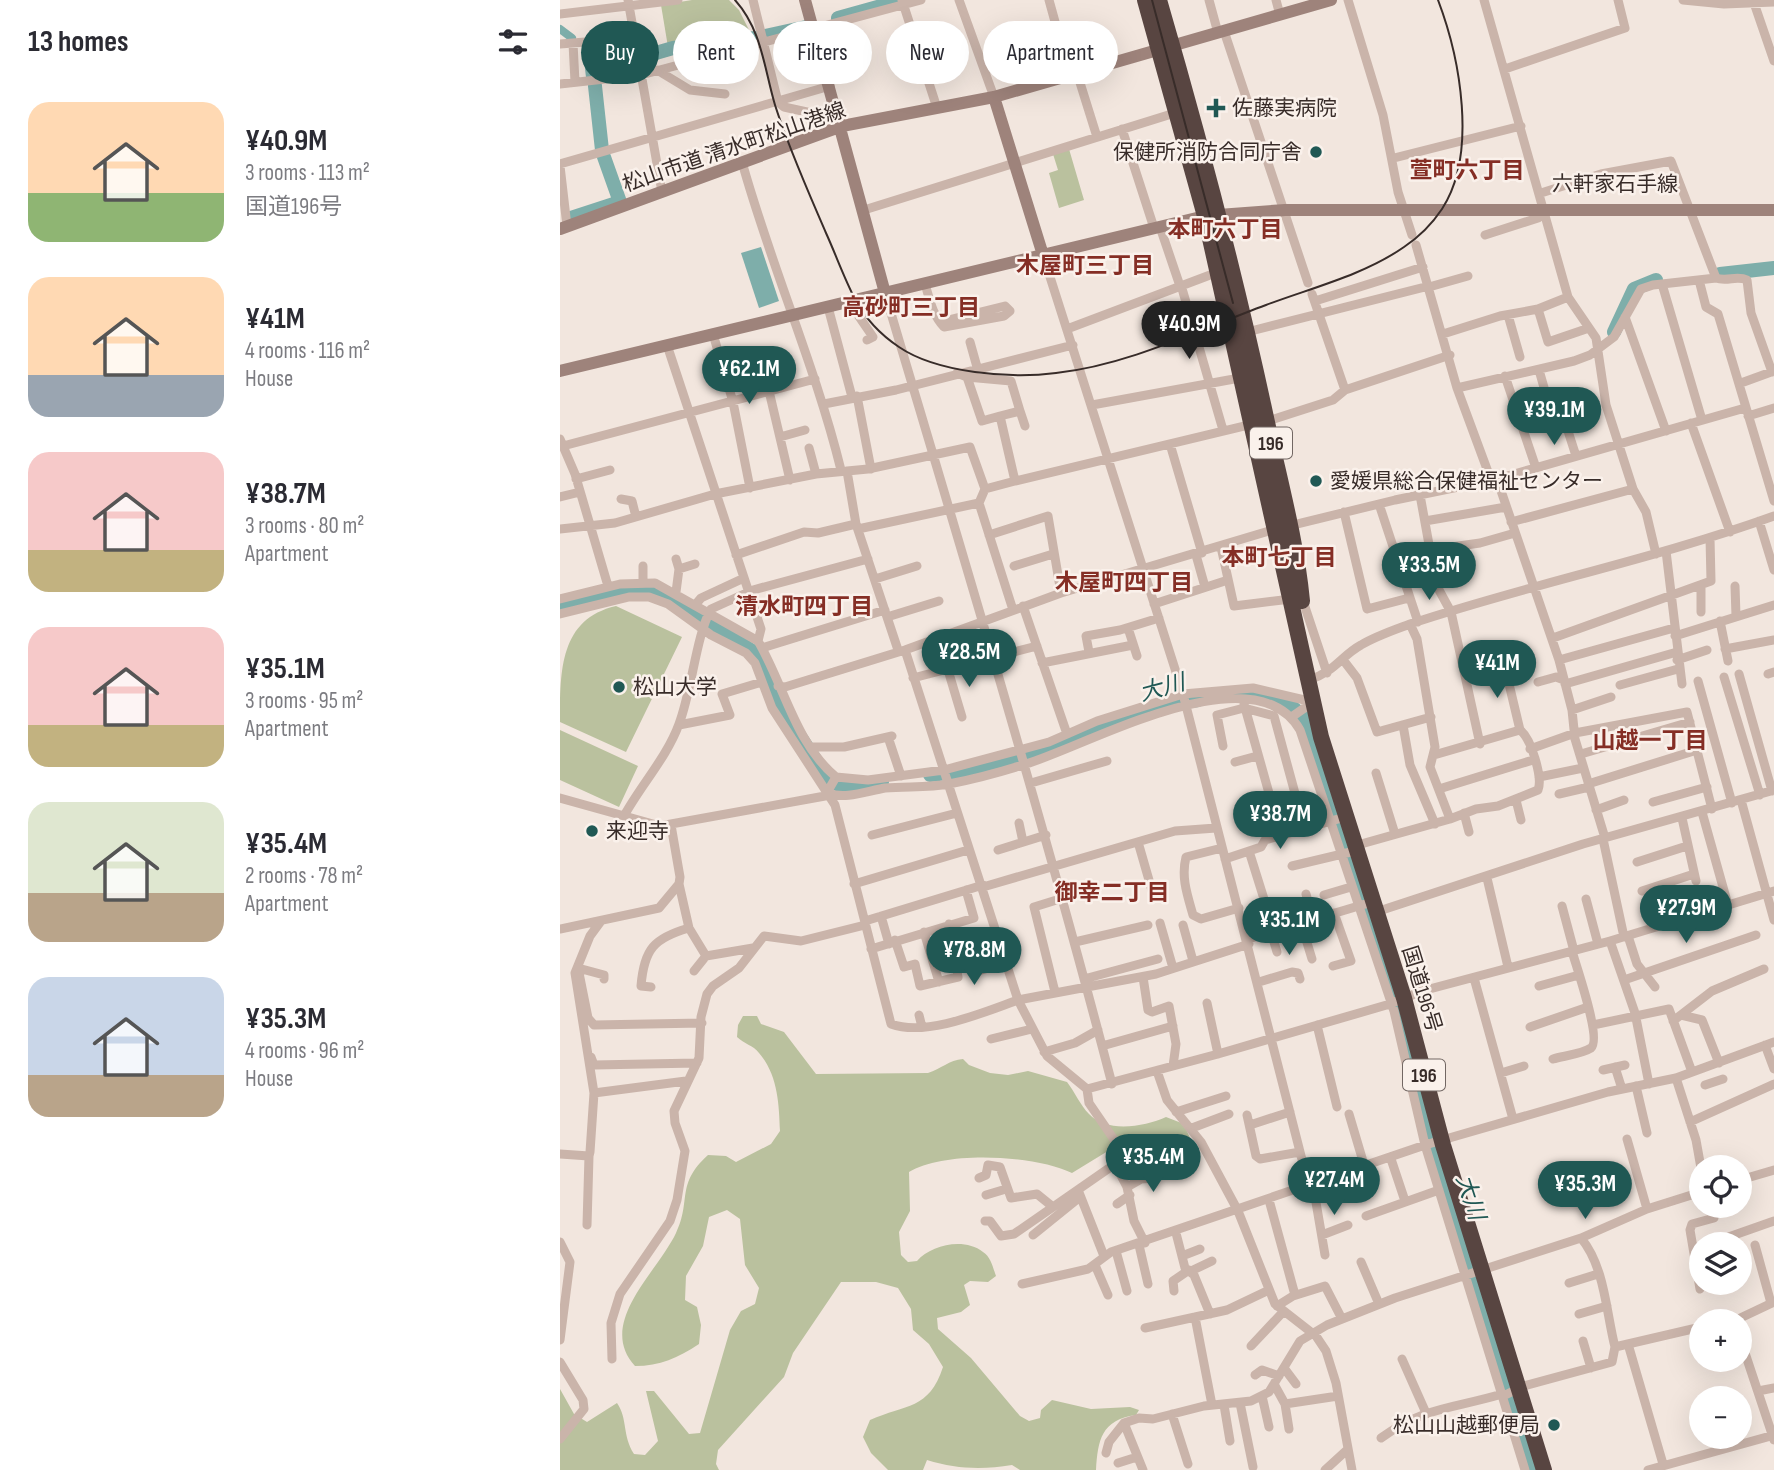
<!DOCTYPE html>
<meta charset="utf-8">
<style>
:root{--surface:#fff;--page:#f7f7f7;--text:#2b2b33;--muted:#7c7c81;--accent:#205854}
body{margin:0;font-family:"Sofia Sans Condensed","Noto Sans JP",sans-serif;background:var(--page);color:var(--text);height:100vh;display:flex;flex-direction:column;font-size:26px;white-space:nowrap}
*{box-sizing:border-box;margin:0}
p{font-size:23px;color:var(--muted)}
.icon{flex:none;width:38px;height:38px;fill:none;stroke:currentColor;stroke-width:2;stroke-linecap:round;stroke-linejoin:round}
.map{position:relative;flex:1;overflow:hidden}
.drawer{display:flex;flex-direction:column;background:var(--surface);width:560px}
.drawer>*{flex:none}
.top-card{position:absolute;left:21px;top:21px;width:665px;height:63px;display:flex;gap:14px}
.tools{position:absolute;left:1129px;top:1155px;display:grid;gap:14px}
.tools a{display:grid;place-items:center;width:63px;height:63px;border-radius:50%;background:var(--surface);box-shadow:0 7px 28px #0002;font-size:35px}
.price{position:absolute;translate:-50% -60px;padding:0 16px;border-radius:24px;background:var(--accent);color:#fff;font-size:23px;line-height:46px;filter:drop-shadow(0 2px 4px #0008)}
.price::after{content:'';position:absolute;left:50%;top:42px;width:21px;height:16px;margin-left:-10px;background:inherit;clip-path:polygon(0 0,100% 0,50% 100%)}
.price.current{background:#222;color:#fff}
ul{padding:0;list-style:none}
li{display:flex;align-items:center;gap:21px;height:175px;padding:0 28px}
li span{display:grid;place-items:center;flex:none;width:196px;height:140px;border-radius:21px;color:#555}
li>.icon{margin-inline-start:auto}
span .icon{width:84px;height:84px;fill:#fffc;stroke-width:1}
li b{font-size:30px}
h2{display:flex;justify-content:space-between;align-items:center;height:84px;padding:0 28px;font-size:30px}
.tag{padding:0 24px;border-radius:32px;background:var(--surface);box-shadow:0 7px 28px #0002;font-size:24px;line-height:63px}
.tag.current{background:var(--accent);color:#fff}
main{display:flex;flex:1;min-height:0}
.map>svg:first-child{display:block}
</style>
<main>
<section class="drawer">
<h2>13 homes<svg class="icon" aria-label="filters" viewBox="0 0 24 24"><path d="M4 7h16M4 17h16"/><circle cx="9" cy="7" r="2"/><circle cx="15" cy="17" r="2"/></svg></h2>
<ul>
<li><span style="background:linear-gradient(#ffd9b3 65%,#8fb573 0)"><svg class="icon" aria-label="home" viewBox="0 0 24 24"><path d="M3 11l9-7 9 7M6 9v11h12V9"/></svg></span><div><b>¥40.9M</b><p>3 rooms · 113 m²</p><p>国道196号</p></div></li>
<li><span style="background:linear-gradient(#ffd9b3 70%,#9aa5b1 0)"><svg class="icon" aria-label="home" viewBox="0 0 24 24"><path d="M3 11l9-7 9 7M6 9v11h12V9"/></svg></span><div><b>¥41M</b><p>4 rooms · 116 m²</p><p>House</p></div></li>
<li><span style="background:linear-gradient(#f6c9c9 70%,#c2b280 0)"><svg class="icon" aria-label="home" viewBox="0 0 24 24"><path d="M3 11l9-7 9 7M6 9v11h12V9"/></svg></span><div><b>¥38.7M</b><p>3 rooms · 80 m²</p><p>Apartment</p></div></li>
<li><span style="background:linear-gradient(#f6c9c9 70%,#c2b280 0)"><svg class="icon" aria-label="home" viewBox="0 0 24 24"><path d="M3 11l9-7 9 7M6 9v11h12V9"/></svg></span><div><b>¥35.1M</b><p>3 rooms · 95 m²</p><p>Apartment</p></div></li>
<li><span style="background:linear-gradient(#dfe7d0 65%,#b9a48a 0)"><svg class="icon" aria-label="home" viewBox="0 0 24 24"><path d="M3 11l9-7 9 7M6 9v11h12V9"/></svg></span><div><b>¥35.4M</b><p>2 rooms · 78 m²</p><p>Apartment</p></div></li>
<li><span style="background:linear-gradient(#c9d6e8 70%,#b9a48a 0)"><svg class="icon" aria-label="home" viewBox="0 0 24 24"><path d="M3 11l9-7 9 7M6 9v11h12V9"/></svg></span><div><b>¥35.3M</b><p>4 rooms · 96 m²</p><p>House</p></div></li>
</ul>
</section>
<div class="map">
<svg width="1214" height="1470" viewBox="0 0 1214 1470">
<rect width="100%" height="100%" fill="#f2e6de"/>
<!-- green -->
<path fill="#bac19e" d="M132 0H169L179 10 192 36 108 47 101 5Z
M509 149 524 200 499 208 489 173 498 170 493 154Z
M56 606 122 637 66 752 0 722C0 670 0 619 56 606Z
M0 730 78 766 59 807 0 780Z
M183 1016H197L201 1024 224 1032 256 1074 368 1073C381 1069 389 1060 403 1059L409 1065 430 1073 448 1075 468 1071 507 1082C515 1092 520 1105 529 1114 546 1133 584 1127 606 1117L624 1124 630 1138 629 1155C606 1172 582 1148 561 1143L512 1173C475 1155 385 1150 349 1172L350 1211 339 1232 341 1255 348 1262 357 1261C371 1245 404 1237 423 1252 431 1257 433 1268 436 1276L428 1282 410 1281 404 1285 410 1305 401 1312 377 1318 378 1329 411 1358 460 1416 469 1421 480 1418 481 1410 492 1400 531 1409 570 1407 579 1410 576 1415C541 1420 538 1440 536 1470H460L452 1465C422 1470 396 1469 367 1460L363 1470H328L311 1453 303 1437 310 1420C346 1404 369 1410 383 1367L369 1344 353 1330 351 1309 338 1288 316 1282H281L233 1353 224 1377 158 1450 156 1464 159 1470H0V1389L14 1414 27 1422 57 1403C68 1419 62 1435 74 1454L85 1455 98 1441 86 1391H94L129 1434 140 1433 170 1330 181 1311 195 1304 199 1288 185 1265 180 1219 167 1210 149 1217 143 1246 126 1276 125 1300 137 1307 141 1325 139 1344C118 1358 100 1366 75 1366 36 1323 97 1273 116 1233 132 1200 115 1185 148 1155L166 1156 176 1162 211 1144 220 1131C219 1104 218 1075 199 1053 193 1045 184 1044 177 1037L178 1025Z"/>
<!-- water -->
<path fill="#7eaeaa" d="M201 247 219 301 199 308 181 253Z"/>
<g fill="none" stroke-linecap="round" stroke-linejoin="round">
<!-- canal -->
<path stroke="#7eaeaa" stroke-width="8" d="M0 29 12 38"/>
<!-- river -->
<path stroke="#7eaeaa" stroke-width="14" d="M278 18 339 1
M205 36 246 27
M31 47 37 45 74 58
M30 51 33 77
M82 57 113 48 195 38
M35 86 42 150
M11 218 60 202 44 157
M1160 274 1214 268
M1054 332 1074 289 1096 280
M0 607 76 590 102 595 134 612 201 657 220 706 268 779 283 787 322 782
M672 696C698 694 731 697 746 722L839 1009 875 1158 909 1265
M370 775C410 770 442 767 480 753 533 734 582 707 638 700
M914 1280 972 1470"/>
<!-- street -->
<path stroke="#cab4aa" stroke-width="9" d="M68 0 102 192
M193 0 218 102 224 107 279 119
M342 0 377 108
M399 0 434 97
M489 0 510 76
M649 0 658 33
M716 0 720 15
M788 0 823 115 838 192 852 235
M924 0 1008 297 1036 338 1046 405 1073 489 1086 512 1096 554
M1123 0 1164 4 1214 2
M1193 0 1214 61
M0 14 118 0
M664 31 748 283
M13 43 15 82
M0 44 75 38
M945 69 1065 28 1058 0
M97 70 130 90 165 94
M517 73 537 137
M0 84 81 75 361 0
M562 129 594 228
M834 158 961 126
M182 162C211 266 255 365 281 470
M0 164 270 86
M0 166 7 226
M981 193 1041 174 1111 161 1156 278
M304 210 618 112
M600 227 620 286
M925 235 978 218 986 211
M856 245 897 388 931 480
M483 255 623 694 749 1187
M1139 280 1146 307 1158 314 1214 501
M365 284C370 300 372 314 384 327L444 316 450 311 445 306 380 322
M1102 284 1142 420
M621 285 663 430
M869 287 908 276
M325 293C403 556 483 819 552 1084
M752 294 785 390
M755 301 863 267
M289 302 313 337 307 340
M268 307 292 397
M978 309 988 342 1029 328
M948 315 960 357
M1065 317 1106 431
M507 329 658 272
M687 332 869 286
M153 334 173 402 190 488
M883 334 940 316 978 309 1008 297
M410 342 417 367
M107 345 201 629 198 641C224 685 235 743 276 777L308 780 384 770 489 742 537 721 623 694 693 688 753 702
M979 370 985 391
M397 373 407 377 451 381 460 411 440 416 455 481
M945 376 976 468
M407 377 422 421 440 416
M1181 383 1214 371
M897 388 1014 361 1030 355 1054 337 1081 289 1093 285 1156 278C1167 282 1177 275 1187 280L1191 313 1212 372
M209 391 230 480
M297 396 311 469
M264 404 336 390 513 345
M532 405 685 377
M1000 406 1016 456
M460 411 465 426
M1188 416 1214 408
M1131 423 1170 532
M220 437 245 430
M0 439 15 474 48 586
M610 444 642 553
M3 446 255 379
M249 448 256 474
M287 471 296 524 338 650
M16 479 50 470
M937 479 999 660 1012 710 1015 739 1045 838
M860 495 870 550 920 543 955 533
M0 497 20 492
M61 499 72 501 76 517
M419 503 453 610
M819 504 858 622
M784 512 807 609 849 598
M865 521 946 507
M1199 521 1214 570
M951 522 1073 489
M0 529 55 523 155 494 256 474 308 469 410 447 425 489
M298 529 419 503 425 489 455 481 714 419 773 400 785 390 890 355
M429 535 488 516 501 593
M661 547 674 606 731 599
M1106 551 1122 684
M176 555 244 532 258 533 296 524
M636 555 645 587
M83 566V582
M454 566 493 554
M119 569 135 564
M315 579 357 566
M873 579 891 612 920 744
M1141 585V612
M1175 586 1176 616
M116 592 119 569 116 559
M742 598 767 673
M0 599 60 584 95 583 198 641
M136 604 141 598 184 578
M594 604 668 580
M463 606 507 734
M0 614 69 597H89L108 604 151 635 186 653 195 663 212 708 275 805 331 1024C367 1037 424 1012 458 1000L487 1056 527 1089 658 1054 830 1004 862 991 1050 941 1214 891
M327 617 379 601
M1160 621 1168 661
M850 624 857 639 875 747 870 767 890 819
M568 628 577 656
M1115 636 1214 605
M993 638 1151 581 1150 538
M202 648 325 610
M1165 649 1214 640
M345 650 458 1000 596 974 689 944
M529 652 526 636 560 630 599 618
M999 660 1114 628
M1117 660 1147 650
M784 661 797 678 817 732 871 717
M482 663 573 645
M388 670 402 717
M1179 674 1212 791
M1208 674 1214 672
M1164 677 1200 795
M353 678 477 646
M749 680C776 671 781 656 801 645 816 636 834 630 850 624 970 584 1095 559 1214 516
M1138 681 1172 803
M978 682 996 677 1004 680
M1005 684 1117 652
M1060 685 1118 669
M218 686 225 687 345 650 501 593 709 531 835 500 937 479 1185 408
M684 704 721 836
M1012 710 1051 697
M733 716 753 702
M119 725 170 715 162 694 202 682
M843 725 850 765 875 824
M328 737 341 776
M663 746 657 715 684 708 714 716 736 797 712 807
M251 747H284L332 736
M970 749 1015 733 1127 712 1152 809
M1021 754 1130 722
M874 755 960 730
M675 762 697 756
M816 773 835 834
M979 777 1023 768
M471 783 547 761
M1028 784 1137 750
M879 789 973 760
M268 793C285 800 307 791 325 788 346 786 368 788 389 784 415 779 441 772 466 764 529 745 694 650 740 730L834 1011 865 1145 965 1470
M999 794 1029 787
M0 798 100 826 265 796 276 777
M956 800 961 820
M1181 800 1214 920
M1093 802 1147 787
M1036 810 1064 800
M1142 812 1168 905
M904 813 909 832
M64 816C81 785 107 757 119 724 132 690 136 636 151 609L193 590 308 559
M1122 818 1136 881
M459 823 463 842
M312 835 397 813
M1043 839 1064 937
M578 842 593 894
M794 846 890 819 916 809 938 806 978 790C983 778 971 738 960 730L944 663
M662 848 626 857C621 877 627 894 633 915L641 919 679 908
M438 850 486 835
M689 851 714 931
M665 859 701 847 705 840 785 817
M1077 862 1127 846
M732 866 795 851
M927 878 948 967
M294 884 408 850
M423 887 615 831 656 828
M1082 891 1134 874
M746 894 753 919
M764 895 791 887
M1026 899 1038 944
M1002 906 1014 951
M816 912 1023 844 1214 790
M321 916 329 944
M305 921 423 885
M600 923 613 968
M741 923 752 959
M623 925 633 961
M129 928 146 956 193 948
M0 929 99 908 119 884 120 877 111 825
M364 932 379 982
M711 932 717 952
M1068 936 1077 964 1095 987
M688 939 812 902
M335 940 344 967 355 964 360 986 398 977 389 924
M1050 941 1075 1013 1089 1084
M515 942 588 925
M311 949 414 918 406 890
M407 956 414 972 447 963
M773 966 791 961 774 913
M134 971 146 956
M583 977 588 1010 592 1012 609 1006 616 1044 613 1066
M914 978 953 1119
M44 979V975L18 968 28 1018 34 1025 142 1023
M524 979 598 959
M1064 980 1196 935
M699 982 732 972 738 973 740 979
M979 986 1019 975
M91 987 81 986C84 949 94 938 129 928L119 884
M495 992 474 907 503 898
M647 1003 658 1054
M359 1015 362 1027
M1121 1015 1142 1020 1159 1063
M1113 1021 1152 991 1204 969
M757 1025 777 1107
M1033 1025 1109 1009 1132 1072
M970 1027 1028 1007
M431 1039 472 1029
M1205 1045 1214 1069
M542 1046 613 1026
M484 1052 515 1043 538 1030
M31 1057 34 1065 137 1063
M993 1059C1003 1056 1022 1054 1031 1048 1042 1039 1016 966 1012 951
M1055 1067 1062 1089
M1043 1070 1065 1065
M597 1071 607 1100 641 1142 678 1211 715 1304 756 1336 766 1351 776 1383 792 1470
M941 1073 964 1066
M1116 1078 1136 1140 1141 1168
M1145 1085 1163 1079
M1076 1086 1087 1133
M527 1089 529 1103 555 1141V1164L567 1187 574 1221 585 1243
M34 1093 126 1081
M616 1112 666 1096
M789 1114 805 1168
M687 1115 696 1156 700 1159 740 1152
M1130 1122 1214 1084
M690 1125 730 1112
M632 1128 669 1114
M1067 1139 1087 1209
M30 1152 34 1093 15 973 30 936 41 921
M0 1154 29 1156 30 1152
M831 1159 845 1201
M419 1178 426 1175 428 1165 440 1167 451 1198 477 1194 493 1207
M1180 1180 1214 1170
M753 1185 765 1255
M567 1187 581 1179 595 1178 598 1172
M518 1190 544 1256
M426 1195 446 1189
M709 1200 735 1295
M557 1204 570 1195
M806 1216 879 1190
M425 1221H430L441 1236 454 1234 555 1164
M27 1225 29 1156
M616 1233 625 1268 634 1275 650 1314
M473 1235 520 1197
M762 1235 788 1225
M1021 1238C1045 1267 1046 1312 1055 1347
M1160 1240 1214 1221
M0 1242 10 1262 0 1340
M579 1245 588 1284
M1195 1245 1211 1303
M556 1251 567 1291
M622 1256 640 1249
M801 1262 819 1304
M535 1265 548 1295
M631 1271 652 1261
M1009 1283 1038 1274
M462 1284 528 1269 551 1252 865 1145 1048 1092 1116 1078 1214 1042
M1140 1289 1130 1230 1132 1224 1154 1218 1151 1206
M614 1291 613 1281 629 1270
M717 1306 733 1296 765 1286 782 1319
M1019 1314 1047 1306
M635 1317 652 1405
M1174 1321 1214 1302
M585 1328 667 1310 709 1290
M1180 1338 1214 1440
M1023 1341 1031 1368
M1068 1344 1103 1464
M691 1346 723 1312
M52 1359 51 1323 60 1294 110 1221 117 1200 125 1151 115 1123 114 1111 139 1058 141 1017 147 994 153 986 179 968 204 936 241 941 305 925
M842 1359 866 1413
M0 1362 23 1400 24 1409 0 1439
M724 1368 736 1384
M695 1375 702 1370 719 1376
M714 1384 725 1404 778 1396
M1198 1391 1214 1388
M702 1396 709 1427
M943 1396 964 1386 1052 1362 1055 1347 1141 1327
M680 1403 693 1467
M725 1404 729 1429
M664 1405 670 1441
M612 1414 628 1464
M821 1438C866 1406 892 1409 942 1394
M546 1453 549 1442 564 1423
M558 1463 577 1457
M583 1470 564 1423 579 1418 593 1419 644 1406 691 1401 709 1392 740 1341 767 1325 835 1298 1021 1238 1087 1209 1141 1192
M765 1470 788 1449
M1088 1470 1214 1435"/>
<!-- secondary -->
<path stroke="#9e837b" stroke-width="12" d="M245 0 325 293
M434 97 483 255
M0 229 282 126 434 97 771 0
M0 371 645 216 725 210H1214"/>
<!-- highway -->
<path stroke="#584541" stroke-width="16" d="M585 0 645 216 761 737 844 998 883 1145 984 1470
M599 0C639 137 675 274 705 413 718 475 736 538 742 601"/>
<!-- tram -->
<path stroke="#382c29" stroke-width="2" d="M175 0C202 30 204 68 215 105 229 149 248 191 266 233 276 255 284 278 295 299 305 318 321 335 339 347 377 373 451 379 496 373 569 365 638 330 706 305 751 288 804 275 844 247 859 237 872 224 882 209 918 154 900 58 878 0
M592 0 673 303"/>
</g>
<!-- markers -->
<g fill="#205854" stroke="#faf1eb" stroke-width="2.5">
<path d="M652.5 97.5h7v7h7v7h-7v7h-7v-7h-7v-7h7z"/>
<circle cx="756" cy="152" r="7"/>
<circle cx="756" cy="481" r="7"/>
<circle cx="59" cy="687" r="7"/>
<circle cx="32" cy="831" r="7"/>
<circle cx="994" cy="1425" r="7"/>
</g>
<g text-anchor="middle" stroke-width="5" stroke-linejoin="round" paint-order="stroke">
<!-- shield labels -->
<g fill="#faf1eb" stroke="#726763" stroke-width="2">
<rect x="690" y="427.5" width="42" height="31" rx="5"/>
<rect x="843" y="1059.5" width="42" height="31" rx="5"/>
</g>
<g font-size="19" font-weight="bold" fill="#382c29">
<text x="711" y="450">196</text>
<text x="864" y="1082">196</text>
</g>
<!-- poi labels -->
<g font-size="21" fill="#382c29" stroke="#faf1eb" text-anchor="start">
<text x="672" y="115">佐藤実病院</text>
<text x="742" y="159" text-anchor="end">保健所消防合同庁舎</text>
<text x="770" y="488">愛媛県総合保健福祉センター</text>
<text x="73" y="694">松山大学</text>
<text x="46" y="838">来迎寺</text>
<text x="980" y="1432" text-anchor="end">松山山越郵便局</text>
</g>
<!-- street labels -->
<g font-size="21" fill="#382c29" stroke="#faf1eb">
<text transform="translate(174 147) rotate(-19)" y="7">松山市道 清水町松山港線</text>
<text x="1055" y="191">六軒家石手線</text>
<text transform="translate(862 989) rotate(73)" y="7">国道196号</text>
</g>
<!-- neighbourhood labels -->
<g font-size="23" font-weight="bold" fill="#852e25" stroke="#faf1eb">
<text x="907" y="178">萱町六丁目</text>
<text x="665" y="237">本町六丁目</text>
<text x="525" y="273">木屋町三丁目</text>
<text x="351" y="315">高砂町三丁目</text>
<text x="719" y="565">本町七丁目</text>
<text x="564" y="590">木屋町四丁目</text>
<text x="244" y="614">清水町四丁目</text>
<text x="1090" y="748">山越一丁目</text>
<text x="552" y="900">御幸二丁目</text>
</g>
<!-- water labels -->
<g font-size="23" font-style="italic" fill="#205854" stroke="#faf1eb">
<text transform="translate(602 687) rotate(-15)" y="8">大川</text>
<text transform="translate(911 1197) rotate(72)" y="8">大川</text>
</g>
</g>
</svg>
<div class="tools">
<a><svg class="icon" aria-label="locate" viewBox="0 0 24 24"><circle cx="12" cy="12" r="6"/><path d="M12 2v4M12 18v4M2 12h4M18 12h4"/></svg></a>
<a><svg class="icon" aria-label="layers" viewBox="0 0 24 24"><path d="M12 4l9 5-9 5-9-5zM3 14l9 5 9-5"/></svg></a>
<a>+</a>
<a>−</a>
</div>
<b class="price current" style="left:629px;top:361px">¥40.9M</b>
<b class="price" style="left:189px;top:406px">¥62.1M</b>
<b class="price" style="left:994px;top:447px">¥39.1M</b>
<b class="price" style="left:869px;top:602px">¥33.5M</b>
<b class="price" style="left:409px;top:689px">¥28.5M</b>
<b class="price" style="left:937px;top:700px">¥41M</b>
<b class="price" style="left:720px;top:851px">¥38.7M</b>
<b class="price" style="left:1126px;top:945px">¥27.9M</b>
<b class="price" style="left:729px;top:957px">¥35.1M</b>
<b class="price" style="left:414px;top:987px">¥78.8M</b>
<b class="price" style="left:593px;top:1194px">¥35.4M</b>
<b class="price" style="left:774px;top:1217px">¥27.4M</b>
<b class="price" style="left:1025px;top:1221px">¥35.3M</b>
<div class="top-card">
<a class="tag current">Buy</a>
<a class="tag">Rent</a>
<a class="tag">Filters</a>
<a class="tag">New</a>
<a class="tag">Apartment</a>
</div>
</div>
</main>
